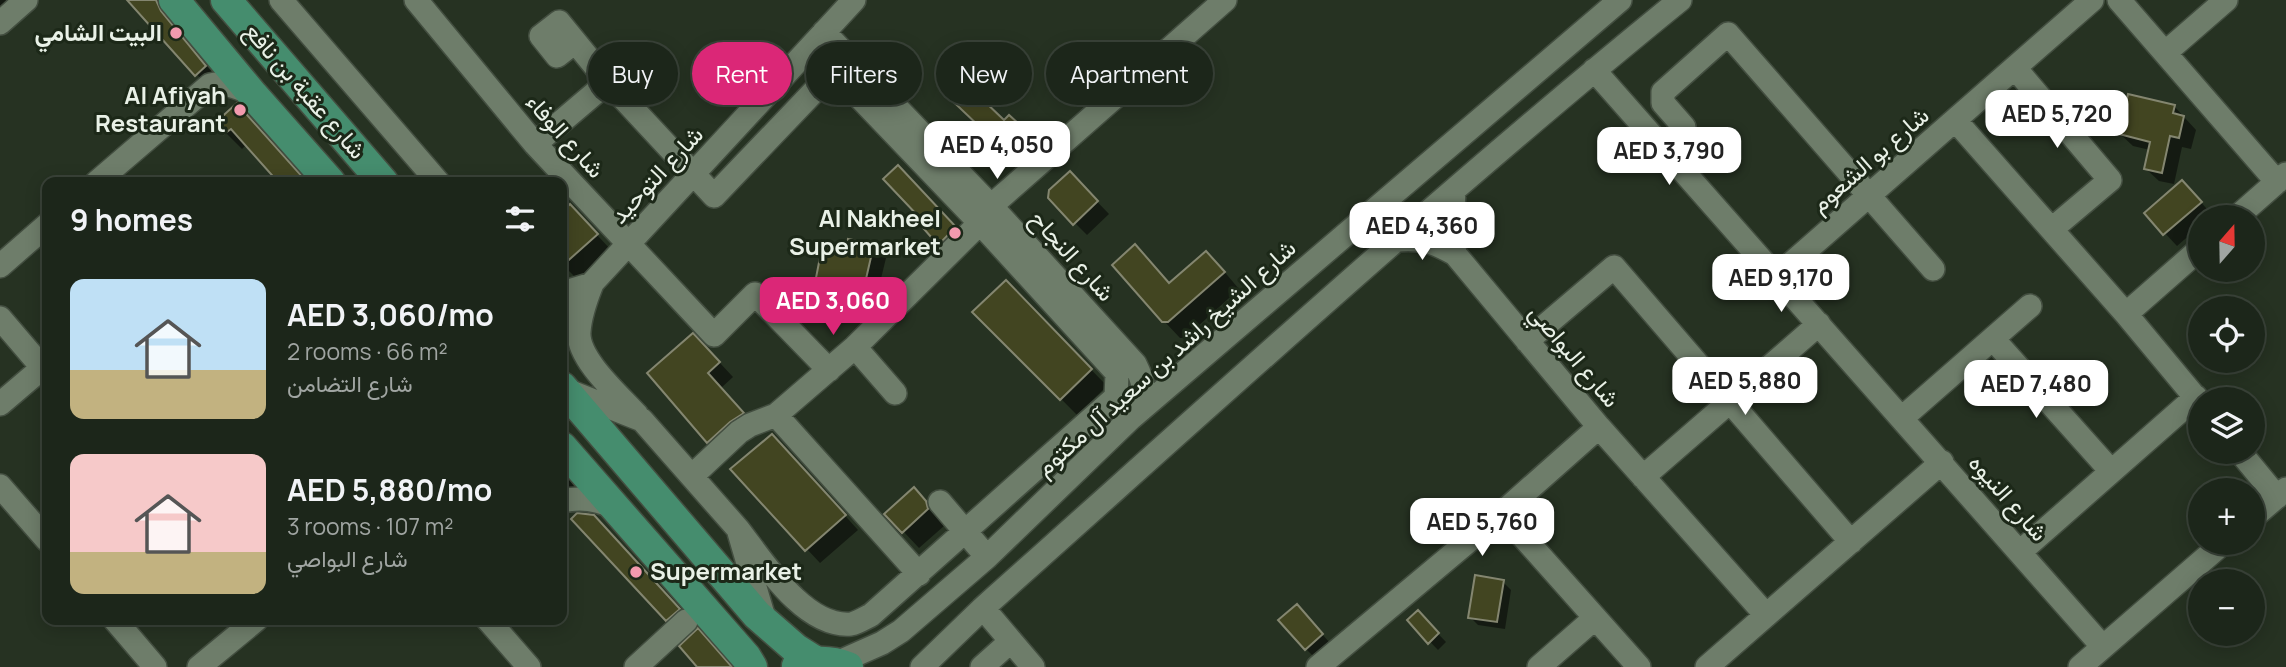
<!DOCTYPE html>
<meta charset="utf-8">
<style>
:root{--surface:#1c261a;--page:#293227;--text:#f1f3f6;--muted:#a0a5a2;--line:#3a4339;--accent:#db2777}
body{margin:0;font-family:Manrope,Vazirmatn,sans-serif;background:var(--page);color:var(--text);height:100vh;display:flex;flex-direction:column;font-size:26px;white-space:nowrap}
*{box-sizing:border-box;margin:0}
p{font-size:23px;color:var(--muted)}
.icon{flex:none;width:38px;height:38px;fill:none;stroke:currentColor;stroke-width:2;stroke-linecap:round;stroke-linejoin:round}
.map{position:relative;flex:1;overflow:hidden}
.side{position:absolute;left:42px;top:177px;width:525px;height:448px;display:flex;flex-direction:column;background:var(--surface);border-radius:14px;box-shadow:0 4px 18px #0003,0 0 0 2px var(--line)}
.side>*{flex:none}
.banner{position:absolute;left:588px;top:42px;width:665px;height:63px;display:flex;gap:14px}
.needle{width:46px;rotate:20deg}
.fabs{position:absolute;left:2188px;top:205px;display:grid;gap:14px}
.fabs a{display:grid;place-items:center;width:77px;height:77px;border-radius:50%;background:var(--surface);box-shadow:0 4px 18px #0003,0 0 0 2px var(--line);font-size:35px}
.price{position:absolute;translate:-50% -60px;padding:0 16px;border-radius:14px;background:#fff;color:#222;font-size:23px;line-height:46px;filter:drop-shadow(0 2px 4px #0008)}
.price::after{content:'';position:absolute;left:50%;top:42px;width:21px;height:16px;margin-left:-10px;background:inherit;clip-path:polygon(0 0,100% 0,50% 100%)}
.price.active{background:var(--accent);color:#fff}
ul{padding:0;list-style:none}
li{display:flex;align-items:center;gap:21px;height:175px;padding:0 28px}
li span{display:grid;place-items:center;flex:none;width:196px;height:140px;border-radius:14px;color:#555}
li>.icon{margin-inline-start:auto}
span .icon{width:84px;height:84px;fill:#fffc;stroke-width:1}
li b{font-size:30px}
h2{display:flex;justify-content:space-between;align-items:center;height:84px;padding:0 28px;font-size:30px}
.pill{padding:0 24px;border-radius:32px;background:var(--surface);box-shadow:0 4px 18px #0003,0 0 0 2px var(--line);font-size:24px;line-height:63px}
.pill.active{background:var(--accent);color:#fff}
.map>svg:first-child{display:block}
</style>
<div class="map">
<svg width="2286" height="667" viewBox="0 0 2286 667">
<rect width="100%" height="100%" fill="#263222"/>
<!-- shadow -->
<path fill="#0007" d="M0 0H11L0 9Z
M129 0H156L173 19 176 29 221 83 212 91Z
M237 106 305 182H281L247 144 242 149 226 133 217 123Z
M2174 106 2196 130 2191 149 2182 147 2174 184 2159 181 2146 169 2150 150 2133 146 2120 134Z
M960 107 1004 123 1010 117 1044 150 1030 165 1020 164Z
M914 183 971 244 955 259 940 243 923 218Z
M1082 186 1109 214 1087 235 1050 198Z
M2194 194 2212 215 2200 217V226L2177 246 2146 213Z
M570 206 612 251 579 281 562 264V214Z
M873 246 886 258 872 316 854 313 844 303 828 300 816 288 848 249Z
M1151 263 1170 285 1222 269 1239 289 1185 338H1180L1164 321Z
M1022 298 1107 386 1077 415 975 312Z
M707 349 733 377 721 388 756 428 722 456 708 442Z
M785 449 858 530 820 563 733 470Z
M562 470 576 489 562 501Z
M914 490 942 519 944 526 919 548 887 514Z
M610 533 695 626 683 635 667 619Z
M1503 582 1511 590 1505 629 1478 625 1470 617Z
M1418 613 1446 642 1438 650 1409 620Z
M1304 614 1330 643 1314 657 1306 649Z"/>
<!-- building -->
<path fill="#424521" stroke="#848670" stroke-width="2" d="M127 0H156L161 11 206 66 195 76Z
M957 75 1004 120 1009 115 1029 133 1014 150 1002 148 942 91Z
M2128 94 2175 105 2173 113 2184 116 2179 138 2170 136 2162 173 2144 169 2150 142 2119 134Z
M237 103 240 107 307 182H278L231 129 224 134 215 123Z
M898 165 956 227 938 245 917 221 920 218 883 179Z
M1070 171 1098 201 1073 225 1048 198 1049 190Z
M2182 180 2202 202 2163 235 2144 213Z
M570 204 598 234 562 266V212Z
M848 239 874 244 860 305 840 301 841 294 814 288 823 242 847 247Z
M1135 244 1169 283 1206 251 1225 272 1168 322H1162L1112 265Z
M1006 280 1092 369 1060 400 972 312Z
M693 333 720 362 708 373 744 413 730 422 707 443 647 373Z
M772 434 846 515 805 551 730 469Z
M914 487 926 501 928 509 902 533 884 514Z
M577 513 594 515 680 609 666 621 571 519Z
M1475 575 1504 580 1497 622 1468 618Z
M1297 604 1323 634 1305 650 1278 620Z
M1418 610 1439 633 1428 644 1407 620Z
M698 628 732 667H697L679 646Z"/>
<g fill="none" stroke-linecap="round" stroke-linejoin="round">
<defs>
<path id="minor" d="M281 0 438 182
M416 0 535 144 714 335 755 294 829 370
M2119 0 2277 182
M0 23 26 0
M824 32 991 206 1135 364C1146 386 1145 390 1134 412
M575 42 557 56 541 36 559 22 608 82 714 196 822 83 844 81 980 223 1117 373 1116 397 871 615C865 618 857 623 851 624 804 628 763 561 738 529
M2165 53 2226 0
M2015 68 2110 180 2052 229
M1594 70 2103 647
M1956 121 2126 314 2200 403
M535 144 608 82
M1663 147 1684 127 1663 103V92L1728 34 1933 269
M97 182 210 85C225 82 238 87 252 94
M1454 190 1452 232 1455 254
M2237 217 2286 174
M1396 240C1422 238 1432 241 1455 254L1599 427 1766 615
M0 266 47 225
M1777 276 2092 0
M562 293 592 284C586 299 580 315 579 332 577 359 620 396 637 415
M2126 314 2200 249
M0 318 47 373
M562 319 583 293 854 0
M1993 339 2111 471
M1527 341 1614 267 1851 542
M855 347 895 393
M566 390 642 420 738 529 764 618
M0 404 47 364
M776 415 919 574
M1902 418 2030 306
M2240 452 2277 497
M692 476 739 432 750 425 776 415 855 347 980 223 991 206 1225 0
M1643 477 1819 324
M0 486 47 540
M562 501C581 497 598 499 615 508
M940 502 987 557
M1502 513 1639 667
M2252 518 2286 489
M2020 552 2196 397
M983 608 1033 667
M115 620 155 667
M488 620 529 667
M837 663 882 643 901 631 987 557 1131 418 1620 0
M199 667 256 620
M636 667 686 621
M922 667 983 608C1213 403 1441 194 1680 0
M982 667 1011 641
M1318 667 1502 513 1599 427
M1539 667 1595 618
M1707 667 1942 462
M2080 667 2224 542"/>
<path id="major" d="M174 0 253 95 330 182
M226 0 383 182
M562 387 757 615 796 649 815 661
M562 447 746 657 752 667
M797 666C815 660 830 660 848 667"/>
</defs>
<!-- minor casing -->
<use href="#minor" stroke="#434e40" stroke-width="26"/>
<!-- major casing -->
<use href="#major" stroke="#434e40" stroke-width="33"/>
<!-- minor -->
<use href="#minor" stroke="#6e7d6a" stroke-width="23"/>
<!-- major -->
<use href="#major" stroke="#458d6e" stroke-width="30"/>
</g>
<!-- markers -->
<g fill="#f29aae" stroke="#1c2818" stroke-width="2.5">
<circle cx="176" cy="33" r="7"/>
<circle cx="240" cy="110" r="7"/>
<circle cx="955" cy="233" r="7"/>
<circle cx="636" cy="572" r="7"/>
</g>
<g text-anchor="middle" stroke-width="6" stroke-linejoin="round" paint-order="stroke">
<!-- poi labels -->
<g font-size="24" font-weight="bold" fill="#e9f1e7" stroke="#1c2818" text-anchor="end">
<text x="162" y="41">البيت الشامي</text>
<text x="226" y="104">Al Afiyah<tspan x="226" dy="28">Restaurant</tspan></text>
<text x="941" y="227">Al Nakheel<tspan x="941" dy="28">Supermarket</tspan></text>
<text x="650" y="580" text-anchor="start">Supermarket</text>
</g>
<!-- street labels -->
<g font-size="24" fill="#e9f1e7" stroke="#1c2818">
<text transform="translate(305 91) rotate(49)" y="8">شارع عقبة بن نافع</text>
<text transform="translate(565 136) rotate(48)" y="8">شارع الوفاء</text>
<text transform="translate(1870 160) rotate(-41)" y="8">شارع بو الشعوم</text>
<text transform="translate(657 175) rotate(-47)" y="8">شارع التوحيد</text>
<text transform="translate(1072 256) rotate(48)" y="8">شارع النجاح</text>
<text transform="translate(1574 356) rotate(50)" y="8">شارع البواصي</text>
<text transform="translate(1166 358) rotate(-42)" y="8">شارع الشيخ راشد بن سعيد آل مكتوم</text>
<text transform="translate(2008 498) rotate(49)" y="8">شارع النيوه</text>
</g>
</g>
</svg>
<div class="fabs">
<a><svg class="needle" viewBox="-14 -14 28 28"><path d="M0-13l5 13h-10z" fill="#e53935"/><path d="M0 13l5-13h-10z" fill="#a0a5a2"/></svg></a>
<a><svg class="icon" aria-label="locate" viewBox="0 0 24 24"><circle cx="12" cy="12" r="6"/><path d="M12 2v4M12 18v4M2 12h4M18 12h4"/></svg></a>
<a><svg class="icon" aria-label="layers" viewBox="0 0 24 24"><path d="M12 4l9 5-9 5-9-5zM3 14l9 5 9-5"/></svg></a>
<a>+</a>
<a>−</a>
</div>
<b class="price" style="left:2057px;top:150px">AED 5,720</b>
<b class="price" style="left:997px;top:181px">AED 4,050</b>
<b class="price" style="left:1669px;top:187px">AED 3,790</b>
<b class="price" style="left:1422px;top:262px">AED 4,360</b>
<b class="price" style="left:1781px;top:314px">AED 9,170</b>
<b class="price active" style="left:833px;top:337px">AED 3,060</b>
<b class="price" style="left:1745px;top:417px">AED 5,880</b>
<b class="price" style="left:2036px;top:420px">AED 7,480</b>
<b class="price" style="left:1482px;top:558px">AED 5,760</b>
<div class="banner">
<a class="pill">Buy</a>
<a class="pill active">Rent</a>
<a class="pill">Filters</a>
<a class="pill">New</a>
<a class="pill">Apartment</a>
</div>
<section class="side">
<h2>9 homes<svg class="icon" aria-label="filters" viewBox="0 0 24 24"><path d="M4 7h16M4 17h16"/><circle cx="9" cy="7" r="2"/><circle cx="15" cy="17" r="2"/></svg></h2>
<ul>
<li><span style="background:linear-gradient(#bfe0f5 65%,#c2b280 0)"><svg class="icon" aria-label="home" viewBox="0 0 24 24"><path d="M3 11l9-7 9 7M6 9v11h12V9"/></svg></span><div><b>AED 3,060/mo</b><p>2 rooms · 66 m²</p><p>شارع التضامن</p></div></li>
<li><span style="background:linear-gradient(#f6c9c9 70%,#c2b280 0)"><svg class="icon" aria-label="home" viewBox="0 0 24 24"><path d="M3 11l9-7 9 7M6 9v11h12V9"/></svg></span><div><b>AED 5,880/mo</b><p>3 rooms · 107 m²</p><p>شارع البواصي</p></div></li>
</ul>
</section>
</div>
